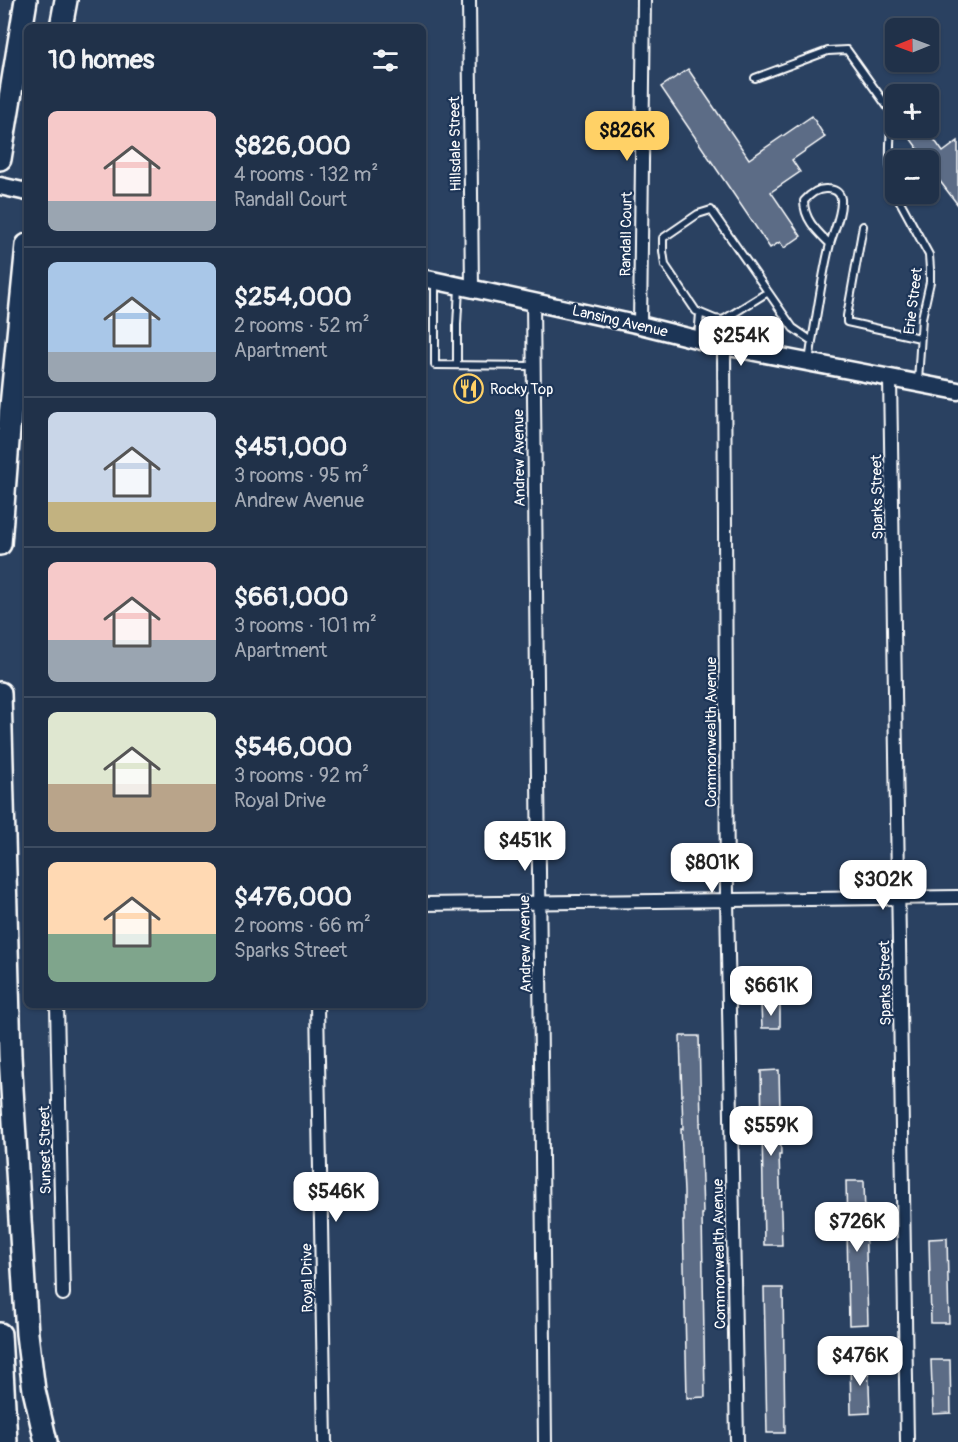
<!DOCTYPE html>
<meta charset="utf-8">
<style>
:root{--surface:#203149;--page:#283950;--text:#f1f3f6;--muted:#a2a9b4;--line:#3d4c61;--accent:#ffd166}
body{margin:0;font-family:Pangolin,sans-serif;background:var(--page);color:var(--text);height:100vh;display:flex;flex-direction:column;font-size:22px;white-space:nowrap}
*{box-sizing:border-box;margin:0}
p{font-size:20px;color:var(--muted)}
.icon{flex:none;width:33px;height:33px;fill:none;stroke:currentColor;stroke-width:2;stroke-linecap:round;stroke-linejoin:round}
.map{position:relative;flex:1;overflow:hidden}
.drawer{position:absolute;left:24px;top:24px;width:402px;height:984px;display:flex;flex-direction:column;background:var(--surface);border-radius:9px;box-shadow:0 2px 4px #0004,0 0 0 2px var(--line)}
.drawer>*{flex:none}
.needle{width:39px;rotate:269deg}
.buttons{position:absolute;left:885px;top:18px;display:grid;gap:12px}
.buttons a{display:grid;place-items:center;width:54px;height:54px;border-radius:9px;background:var(--surface);box-shadow:0 2px 4px #0004,0 0 0 2px var(--line);font-size:30px}
.price{position:absolute;translate:-50% -51px;padding:0 14px;border-radius:12px;background:#fff;color:#222;font-size:20px;line-height:39px;filter:drop-shadow(0 2px 3px #0008)}
.price::after{content:'';position:absolute;left:50%;top:36px;width:18px;height:14px;margin-left:-9px;background:inherit;clip-path:polygon(0 0,100% 0,50% 100%)}
.price.active{background:var(--accent);color:#111}
ul{padding:0;list-style:none}
li{display:flex;align-items:center;gap:18px;height:150px;padding:0 24px}
li+li{border-top:2px solid var(--line)}
li span{display:grid;place-items:center;flex:none;width:168px;height:120px;border-radius:9px;color:#555}
li>.icon{margin-inline-start:auto}
span .icon{width:72px;height:72px;fill:#fffc;stroke-width:1}
li b{font-size:26px}
h2{display:flex;justify-content:space-between;align-items:center;height:72px;padding:0 24px;font-size:26px}
.map>svg:first-child{display:block}
</style>
<div class="map">
<svg width="958" height="1442" viewBox="0 0 958 1442">
<rect width="100%" height="100%" fill="#2a4161"/>
<filter id="ink" filterUnits="userSpaceOnUse"><feTurbulence type="fractalNoise" baseFrequency=".0167" numOctaves="2"/><feDisplacementMap in="SourceGraphic" scale="12" xChannelSelector="R" yChannelSelector="G"/><feConvolveMatrix kernelMatrix="1 2 1 2 8 2 1 2 1" color-interpolation-filters="sRGB"/></filter>
<g filter="url(#ink)">
<!-- building -->
<path fill="#5b6c86" stroke="#fff" stroke-width="1.5" d="M688 69 749 159 812 116 825 137 792 160 800 172 771 192 801 236 784 248 780 242 770 248 661 87Z
M924 128H926L943 152 958 141V205L936 176 934 177 928 169V160H926L910 138Z
M761 1006H780V1028H762Z
M680 1036H699L701 1122H700L702 1182 703 1214H702L705 1397 687 1398 683 1221H684V1192L681 1129H683Z
M779 1070 781 1155H779L782 1245H764L761 1071Z
M846 1181H864L868 1324 849 1325Z
M947 1238 949 1323H931L929 1239Z
M764 1288H783L785 1433H767Z
M850 1359H868L870 1413 851 1414Z
M931 1360H950L951 1413 933 1414Z"/>
<g fill="none" stroke-linecap="round" stroke-linejoin="round">
<defs>
<path id="service" d="M755 78 828 51 847 50 892 113C890 138 887 168 896 192
M896 194 929 255 930 269V282L922 318 918 381
M863 226 847 316V322L920 338
M435 281V365L533 366
M768 292 723 320 715 319 696 311 665 265 663 251V238L698 214 711 210 793 328 812 341 809 362
M698 339 700 313
M812 341C818 309 822 276 830 244 834 230 842 214 841 199 840 192 834 189 827 189 817 188 810 194 804 201 804 220 818 232 830 244
M457 365V325L459 288"/>
<path id="minor" d="M469 0 472 289
M533 302 545 1442
M640 325 644 0
M724 346 727 899 737 1442
M890 379 907 1442
M423 904 958 897
M57 1005 63 1294
M317 1005 325 1442"/>
<path id="secondary" d="M0 186 27 192
M423 278 640 325 724 346 958 391"/>
<path id="motorway" d="M61 27 66 0
M0 159 26 0
M0 544 10 416 27 245
M0 693 10 1056 27 1334 34 1390 46 1442
M0 1334 6 1442"/>
</defs>
<!-- service casing -->
<use href="#service" stroke="#fff" stroke-width="10"/>
<!-- minor casing -->
<use href="#minor" stroke="#fff" stroke-width="16"/>
<!-- secondary casing -->
<use href="#secondary" stroke="#fff" stroke-width="21"/>
<!-- motorway casing -->
<use href="#motorway" stroke="#fff" stroke-width="26"/>
<!-- service -->
<use href="#service" stroke="#1d3557" stroke-width="6"/>
<!-- minor -->
<use href="#minor" stroke="#1d3557" stroke-width="12"/>
<!-- secondary -->
<use href="#secondary" stroke="#1d3557" stroke-width="16"/>
<!-- motorway -->
<use href="#motorway" stroke="#1d3557" stroke-width="21"/>
</g>
</g>
<!-- icons -->
<defs>
<symbol id="restaurant-ring" viewBox="-11 -11 22 22"><circle r="9.5" fill="#1d3557" stroke="#ffd166" stroke-width="1.5"/><path d="M-5-6h1v4h1v-4h1v4h1v-4h1v5L-1.5 .5V6h-2V.5L-5-1ZM5-6V6H3V1.5H1.5Q1.5-4 5-6Z" fill="#ffd166"/></symbol>
</defs>
<g fill-rule="evenodd">
<use href="#restaurant-ring" x="452" y="372" width="33" height="33"/>
</g>
<g text-anchor="middle" stroke-width="4.5" stroke-linejoin="round" paint-order="stroke">
<!-- street labels -->
<g font-size="15" fill="#fff" stroke="#1d3557">
<text transform="translate(455 144) rotate(-91)" y="5">Hillsdale Street</text>
<text transform="translate(626 234) rotate(-89)" y="5">Randall Court</text>
<text transform="translate(913 301) rotate(-83)" y="5">Erie Street</text>
<text transform="translate(620 321) rotate(13)" y="5">Lansing Avenue</text>
<text transform="translate(519 458) rotate(-91)" y="5">Andrew Avenue</text>
<text transform="translate(877 497) rotate(-91)" y="5">Sparks Street</text>
<text transform="translate(711 732) rotate(-90)" y="5">Commonwealth Avenue</text>
<text transform="translate(525 944) rotate(-91)" y="5">Andrew Avenue</text>
<text transform="translate(885 983) rotate(-91)" y="5">Sparks Street</text>
<text transform="translate(45 1150) rotate(-91)" y="5">Sunset Street</text>
<text transform="translate(719 1254) rotate(-91)" y="5">Commonwealth Avenue</text>
<text transform="translate(307 1278) rotate(-91)" y="5">Royal Drive</text>
</g>
<!-- poi labels -->
<g font-size="15" fill="#fff" stroke="#1d3557" text-anchor="start">
<text x="490" y="394">Rocky Top</text>
</g>
</g>
</svg>
<div class="buttons">
<a><svg class="needle" viewBox="-14 -14 28 28"><path d="M0-13l5 13h-10z" fill="#e53935"/><path d="M0 13l5-13h-10z" fill="#a2a9b4"/></svg></a>
<a>+</a>
<a>−</a>
</div>
<b class="price active" style="left:627px;top:162px">$826K</b>
<b class="price" style="left:741px;top:367px">$254K</b>
<b class="price" style="left:525px;top:872px">$451K</b>
<b class="price" style="left:712px;top:894px">$801K</b>
<b class="price" style="left:883px;top:911px">$302K</b>
<b class="price" style="left:771px;top:1017px">$661K</b>
<b class="price" style="left:771px;top:1157px">$559K</b>
<b class="price" style="left:336px;top:1223px">$546K</b>
<b class="price" style="left:857px;top:1253px">$726K</b>
<b class="price" style="left:860px;top:1387px">$476K</b>
<section class="drawer">
<h2>10 homes<svg class="icon" aria-label="filters" viewBox="0 0 24 24"><path d="M4 7h16M4 17h16"/><circle cx="9" cy="7" r="2"/><circle cx="15" cy="17" r="2"/></svg></h2>
<ul>
<li><span style="background:linear-gradient(#f6c9c9 75%,#9aa5b1 0)"><svg class="icon" aria-label="home" viewBox="0 0 24 24"><path d="M3 11l9-7 9 7M6 9v11h12V9"/></svg></span><div><b>$826,000</b><p>4 rooms · 132 m²</p><p>Randall Court</p></div></li>
<li><span style="background:linear-gradient(#a9c7e8 75%,#9aa5b1 0)"><svg class="icon" aria-label="home" viewBox="0 0 24 24"><path d="M3 11l9-7 9 7M6 9v11h12V9"/></svg></span><div><b>$254,000</b><p>2 rooms · 52 m²</p><p>Apartment</p></div></li>
<li><span style="background:linear-gradient(#c9d6e8 75%,#c2b280 0)"><svg class="icon" aria-label="home" viewBox="0 0 24 24"><path d="M3 11l9-7 9 7M6 9v11h12V9"/></svg></span><div><b>$451,000</b><p>3 rooms · 95 m²</p><p>Andrew Avenue</p></div></li>
<li><span style="background:linear-gradient(#f6c9c9 65%,#9aa5b1 0)"><svg class="icon" aria-label="home" viewBox="0 0 24 24"><path d="M3 11l9-7 9 7M6 9v11h12V9"/></svg></span><div><b>$661,000</b><p>3 rooms · 101 m²</p><p>Apartment</p></div></li>
<li><span style="background:linear-gradient(#dfe7d0 60%,#b9a48a 0)"><svg class="icon" aria-label="home" viewBox="0 0 24 24"><path d="M3 11l9-7 9 7M6 9v11h12V9"/></svg></span><div><b>$546,000</b><p>3 rooms · 92 m²</p><p>Royal Drive</p></div></li>
<li><span style="background:linear-gradient(#ffd9b3 60%,#7fa58c 0)"><svg class="icon" aria-label="home" viewBox="0 0 24 24"><path d="M3 11l9-7 9 7M6 9v11h12V9"/></svg></span><div><b>$476,000</b><p>2 rooms · 66 m²</p><p>Sparks Street</p></div></li>
</ul>
</section>
</div>
